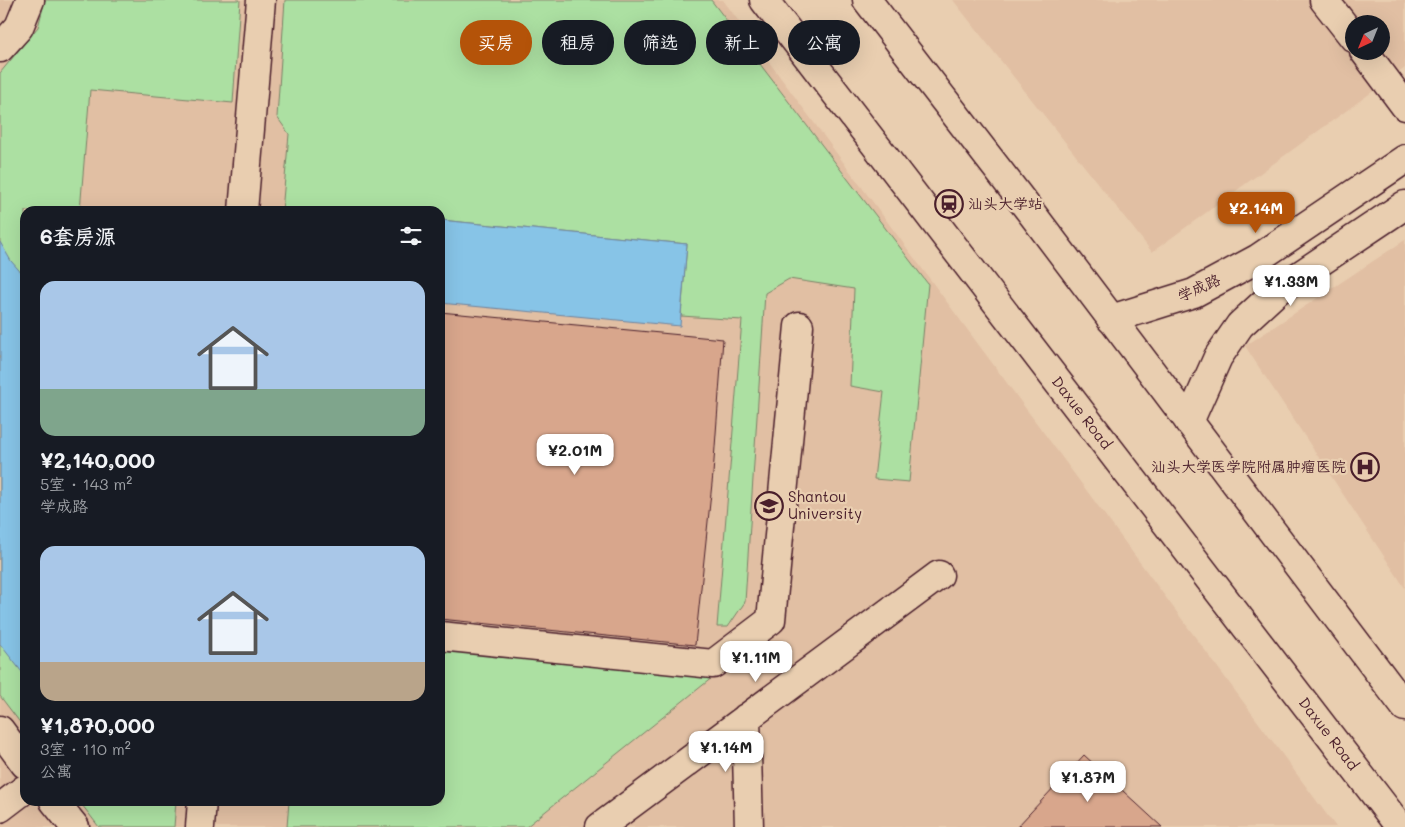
<!DOCTYPE html>
<html lang="zh">
<meta charset="utf-8">
<style>
:root{--surface:#171b24;--page:#242831;--text:#f1f3f6;--muted:#9ea1a6;--accent:#b45309}
body{margin:0;font-family:Mali,"LXGW WenKai TC",sans-serif;background:var(--page);color:var(--text);height:100vh;display:flex;flex-direction:column;font-size:19px;white-space:nowrap}
*{box-sizing:border-box;margin:0}
p{font-size:16px;color:var(--muted)}
.icon{flex:none;width:28px;height:28px;fill:none;stroke:currentColor;stroke-width:2;stroke-linecap:round;stroke-linejoin:round}
.map{position:relative;flex:1;overflow:hidden}
.details{position:absolute;left:20px;top:206px;width:425px;height:600px;display:flex;flex-direction:column;background:var(--surface);border-radius:15px;box-shadow:0 5px 20px #0002}
.details>*{flex:none}
.hud{position:absolute;left:460px;top:20px;width:475px;height:45px;display:flex;gap:10px}
.needle{width:32px;rotate:223deg}
.tools{position:absolute;left:1345px;top:15px;display:grid;gap:10px}
.tools a{display:grid;place-items:center;width:45px;height:45px;border-radius:50%;background:var(--surface);box-shadow:0 5px 20px #0002;font-size:25px}
.price{position:absolute;translate:-50% -42px;padding:0 11px;border-radius:10px;background:#fff;color:#222;font-size:16px;line-height:32px;filter:drop-shadow(0 1px 2px #0008)}
.price::after{content:'';position:absolute;left:50%;top:30px;width:15px;height:11px;margin-left:-8px;background:inherit;clip-path:polygon(0 0,100% 0,50% 100%)}
.price.selected{background:var(--accent);color:#fff}
ul{padding:0;list-style:none}
li{display:grid;align-content:center;gap:10px;height:265px;padding:0 20px}
li span{display:grid;place-items:center;height:155px;border-radius:15px;color:#555}
li>.icon{margin-inline-start:auto}
span .icon{width:90px;height:90px;fill:#fffc;stroke-width:1}
li b{font-size:21px}
h2{display:flex;justify-content:space-between;align-items:center;height:60px;padding:0 20px;font-size:21px}
.tag{padding:0 18px;border-radius:22px;background:var(--surface);box-shadow:0 5px 20px #0002;font-size:18px;line-height:45px}
.tag.selected{background:var(--accent);color:#fff}
.map>svg:first-child{display:block}
</style>
<div class="map">
<svg width="1405" height="827" viewBox="0 0 1405 827">
<rect width="100%" height="100%" fill="#e9ceb0"/>
<filter id="ink" filterUnits="userSpaceOnUse"><feTurbulence type="fractalNoise" baseFrequency=".02" numOctaves="2"/><feDisplacementMap in="SourceGraphic" scale="10" xChannelSelector="R" yChannelSelector="G"/><feConvolveMatrix kernelMatrix="1 2 1 2 8 2 1 2 1" color-interpolation-filters="sRGB"/></filter>
<g filter="url(#ink)">
<!-- built -->
<path fill="#e1bfa3" fill-rule="evenodd" d="M0 0H723L1336 827H0ZM25 211H440V801H25Z
M953 0H1405V68L1152 252ZM1354 24H1381V51H1354Z
M1405 240V588L1245 346Z"/>
<!-- green -->
<path fill="#ace0a2" stroke="#7b8066" d="M45 0H240L233 103 90 90 80 211H25V729L0 696V73L38 27Z
M285 0H711L928 284 909 482 874 479 884 392 850 386 854 289 789 279 765 293 745 602 728 627H717L742 320 681 316 687 244 440 220V211H282L289 134 277 117Z
M440 648 718 673 526 827H287L289 801H440Z
M79 801H176L174 827H99Z"/>
<!-- water -->
<path fill="#87c4e7" stroke="#6f829c" d="M440 220 687 244 680 326 440 303Z
M0 242 11 261 25 277V676L0 644Z"/>
<!-- building -->
<path fill="#d8a68c" stroke="#4a1f2b" d="M440 312 723 339 713 474 695 645 440 619Z
M1084 755 1162 827H1017Z"/>
<g fill="none" stroke-linecap="round" stroke-linejoin="round">
<defs>
<path id="minor" d="M1324 0 1354 38
M0 48 19 27 30 0
M1364 51 1405 106
M243 211 261 0
M440 636 713 664 771 620 799 326
M746 718 749 827
M0 730 25 764
M54 801 75 827
M0 808 25 789
M200 827 202 801
M600 827 939 575"/>
<path id="major" d="M1111 319 1194 293 1257 259 1405 159
M1189 422 1218 357 1240 325 1278 290 1405 205"/>
<g id="highway">
<path id="s1" d="M764 0 1400 827"/>
<path d="M867 0 1033 215 1405 707"/>
</g>
</defs>
<!-- minor casing -->
<use href="#minor" stroke="#4a1f2b" stroke-width="31"/>
<!-- major casing -->
<use href="#major" stroke="#4a1f2b" stroke-width="31"/>
<!-- highway casing -->
<use href="#highway" stroke="#4a1f2b" stroke-width="31"/>
<!-- minor -->
<use href="#minor" stroke="#e9ceb0" stroke-width="28"/>
<!-- major -->
<use href="#major" stroke="#e9ceb0" stroke-width="28"/>
<!-- highway -->
<use href="#highway" stroke="#e9ceb0" stroke-width="28"/>
</g>
</g>
<!-- icons -->
<defs>
<symbol id="station-ring" viewBox="-11 -11 22 22"><circle r="9.5" fill="#e9ceb0" stroke="#4a1f2b" stroke-width="1.5"/><path d="M-3-6H3Q5-6 5-4V2Q5 4 3 4L4.5 6H3L1.5 4h-3L-3 6H-4.5L-3 4Q-5 4-5 2V-4Q-5-6-3-6ZM-3.5-4v3h7v-3ZM-3.5 1v1.5H-2V1ZM2 1v1.5H3.5V1Z" fill="#4a1f2b"/></symbol>
<symbol id="hospital-ring" viewBox="-11 -11 22 22"><circle r="9.5" fill="#e9ceb0" stroke="#4a1f2b" stroke-width="1.5"/><path d="M-5-5h3v3.5h4V-5h3V5h-3V1.5h-4V5h-3Z" fill="#4a1f2b"/></symbol>
<symbol id="university-ring" viewBox="-11 -11 22 22"><circle r="9.5" fill="#e9ceb0" stroke="#4a1f2b" stroke-width="1.5"/><path d="M0-5L7-2L0 1L-7-2ZM-4 1L0 2.5L4 1V4Q0 6-4 4Z" fill="#4a1f2b"/></symbol>
</defs>
<g fill-rule="evenodd">
<use href="#station-ring" x="933" y="188" width="32" height="32"/>
<use href="#hospital-ring" x="1349" y="451" width="32" height="32"/>
<use href="#university-ring" x="753" y="490" width="32" height="32"/>
</g>
<g text-anchor="middle" stroke-width="4.5" stroke-linejoin="round" paint-order="stroke">
<!-- poi labels -->
<g font-size="15" fill="#4a1f2b" stroke="#e9ceb0" text-anchor="start">
<text x="968" y="209">汕头大学站</text>
<text x="1346" y="472" text-anchor="end">汕头大学医学院附属肿瘤医院</text>
<text x="788" y="502">Shantou<tspan x="788" dy="17">University</tspan></text>
</g>
<!-- street labels -->
<g font-size="15" fill="#4a1f2b" stroke="#e9ceb0">
<text transform="translate(1199 288) rotate(-24)" y="5">学成路</text>
<text dy="5" stroke="none"><textPath href="#s1" startOffset="521">Daxue Road</textPath></text>
<text dy="5" stroke="none"><textPath href="#s1" startOffset="926">Daxue Road</textPath></text>
</g>
</g>
</svg>
<div class="tools">
<a><svg class="needle" viewBox="-14 -14 28 28"><path d="M0-13l5 13h-10z" fill="#e53935"/><path d="M0 13l5-13h-10z" fill="#9ea1a6"/></svg></a>
</div>
<b class="price selected" style="left:1256px;top:234px">¥2.14M</b>
<b class="price" style="left:1291px;top:307px">¥1.33M</b>
<b class="price" style="left:575px;top:476px">¥2.01M</b>
<b class="price" style="left:756px;top:683px">¥1.11M</b>
<b class="price" style="left:726px;top:773px">¥1.14M</b>
<b class="price" style="left:1088px;top:803px">¥1.87M</b>
<div class="hud">
<a class="tag selected">买房</a>
<a class="tag">租房</a>
<a class="tag">筛选</a>
<a class="tag">新上</a>
<a class="tag">公寓</a>
</div>
<section class="details">
<h2>6套房源<svg class="icon" aria-label="filters" viewBox="0 0 24 24"><path d="M4 7h16M4 17h16"/><circle cx="9" cy="7" r="2"/><circle cx="15" cy="17" r="2"/></svg></h2>
<ul>
<li><span style="background:linear-gradient(#a9c7e8 70%,#7fa58c 0)"><svg class="icon" aria-label="home" viewBox="0 0 24 24"><path d="M3 11l9-7 9 7M6 9v11h12V9"/></svg></span><div><b>¥2,140,000</b><p>5室 · 143 m²</p><p>学成路</p></div></li>
<li><span style="background:linear-gradient(#a9c7e8 75%,#b9a48a 0)"><svg class="icon" aria-label="home" viewBox="0 0 24 24"><path d="M3 11l9-7 9 7M6 9v11h12V9"/></svg></span><div><b>¥1,870,000</b><p>3室 · 110 m²</p><p>公寓</p></div></li>
</ul>
</section>
</div>
